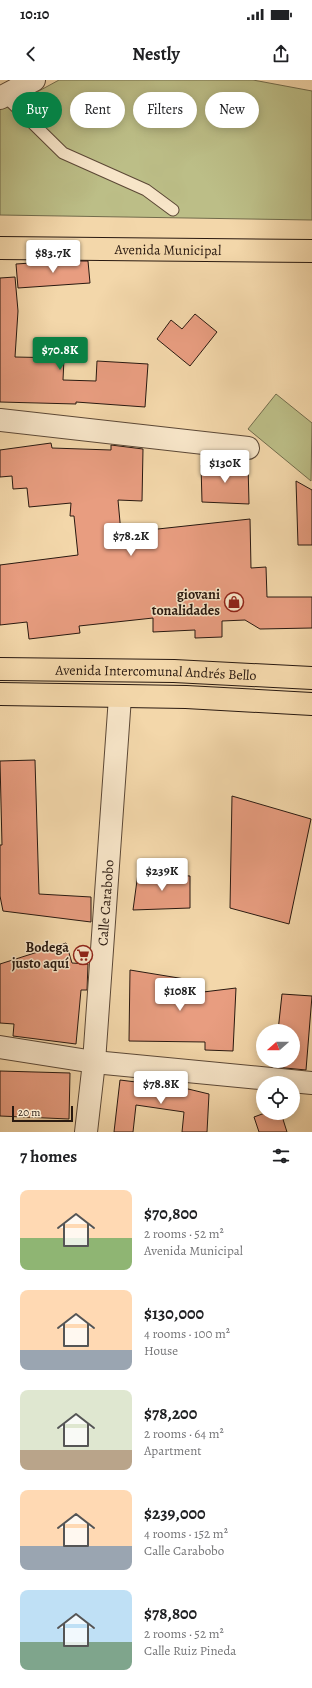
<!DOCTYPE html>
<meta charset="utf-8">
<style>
:root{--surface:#fff;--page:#f2f2f2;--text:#202124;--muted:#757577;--accent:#0b8043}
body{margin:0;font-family:Alegreya,serif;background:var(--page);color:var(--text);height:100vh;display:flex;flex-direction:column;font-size:15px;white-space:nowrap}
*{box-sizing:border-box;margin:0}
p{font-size:13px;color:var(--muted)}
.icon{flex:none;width:22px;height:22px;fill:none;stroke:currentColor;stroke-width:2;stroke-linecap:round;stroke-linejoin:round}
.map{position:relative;height:1052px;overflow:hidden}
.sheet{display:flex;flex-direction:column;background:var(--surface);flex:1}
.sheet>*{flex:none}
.guide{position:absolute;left:12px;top:12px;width:288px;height:36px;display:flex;gap:8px}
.needle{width:26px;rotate:249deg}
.fabs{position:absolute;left:256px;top:944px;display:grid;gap:8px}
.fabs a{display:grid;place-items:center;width:44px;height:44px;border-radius:50%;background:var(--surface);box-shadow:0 2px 10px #0003;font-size:20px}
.scale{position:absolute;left:12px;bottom:10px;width:61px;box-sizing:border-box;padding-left:4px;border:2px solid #291910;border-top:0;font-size:11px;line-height:14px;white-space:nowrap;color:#291910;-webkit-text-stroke:3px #f7e5c8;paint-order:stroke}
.price{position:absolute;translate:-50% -34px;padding:0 9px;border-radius:4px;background:#fff;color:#222;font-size:13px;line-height:26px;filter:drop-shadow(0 1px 2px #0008)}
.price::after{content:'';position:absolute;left:50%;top:24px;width:12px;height:9px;margin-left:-6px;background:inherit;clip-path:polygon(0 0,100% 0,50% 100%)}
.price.on{background:var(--accent);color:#fff}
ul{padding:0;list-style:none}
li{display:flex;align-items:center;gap:12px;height:100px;padding:0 20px}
li span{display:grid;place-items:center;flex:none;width:112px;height:80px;border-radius:8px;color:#555}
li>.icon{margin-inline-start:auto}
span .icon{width:48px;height:48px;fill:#fffc;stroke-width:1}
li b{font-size:17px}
h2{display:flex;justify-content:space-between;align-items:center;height:48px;padding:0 20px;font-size:17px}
.pill{padding:0 14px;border-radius:18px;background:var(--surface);box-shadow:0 2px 10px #0003;font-size:14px;line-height:36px}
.pill.on{background:var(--accent);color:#fff}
.status{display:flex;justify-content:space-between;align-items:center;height:28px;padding:0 20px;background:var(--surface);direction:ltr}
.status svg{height:11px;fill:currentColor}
header{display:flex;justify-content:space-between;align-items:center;height:52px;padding:0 20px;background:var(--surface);font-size:18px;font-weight:700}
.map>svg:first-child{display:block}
</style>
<div class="status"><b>10:10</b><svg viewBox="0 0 49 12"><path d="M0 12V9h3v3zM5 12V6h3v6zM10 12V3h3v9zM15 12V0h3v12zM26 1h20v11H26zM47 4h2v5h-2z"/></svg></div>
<header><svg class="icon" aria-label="back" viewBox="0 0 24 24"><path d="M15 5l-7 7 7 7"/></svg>Nestly<svg class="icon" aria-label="share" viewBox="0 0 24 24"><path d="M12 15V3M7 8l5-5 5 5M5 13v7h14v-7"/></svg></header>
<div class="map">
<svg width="312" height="1052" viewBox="0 0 312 1052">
<rect width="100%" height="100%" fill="#f3d7aa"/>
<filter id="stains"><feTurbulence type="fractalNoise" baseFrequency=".005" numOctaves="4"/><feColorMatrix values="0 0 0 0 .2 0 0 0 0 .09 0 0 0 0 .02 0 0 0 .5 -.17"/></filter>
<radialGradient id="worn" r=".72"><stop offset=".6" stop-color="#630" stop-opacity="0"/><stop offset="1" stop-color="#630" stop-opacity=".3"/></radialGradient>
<!-- green -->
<path fill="#bcbe87" stroke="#726c4c" d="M59 0H253L312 11V140L0 135V29L37 12Z
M276 314 312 343 311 401 248 349Z"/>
<!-- building -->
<path fill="#e89d80" stroke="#291910" d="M62 181H88L90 203 18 208 16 184Z
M15 197 18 231 15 277 64 278 63 300 96 301 97 281 148 284 145 327 76 322V324L0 322V198Z
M195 234 217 252 190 286 157 259 171 240 182 249Z
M51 363 52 368 111 370V365L143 369 142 421 118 420 121 453 250 439 251 488 266 487 267 517H312V548L260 549 245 540 222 541V557L195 558V550L153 552V538L79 546 80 553 29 559 27 542 0 545V485L78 475 74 436H70L71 423 29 427 27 408 13 409 12 396 0 397V370Z
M248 384 249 424 202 422 201 385Z
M296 401 312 410V465H298Z
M35 680 39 814 91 817V842L3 831 0 816V765H2L0 681Z
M232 716 311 739 289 844 230 828Z
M138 793 190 796V828L133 830Z
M66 863 72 883 88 884 87 910H81L76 964 13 956 14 944 0 943V884Z
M130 890 197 901 195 913 236 908 233 971 205 970V962L129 961Z
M282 914 312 916 306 990 275 987 276 981H293V951H278Z
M0 991 70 993 69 1039 0 1036Z
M120 1000 184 1008 209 1014 207 1052H182L184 1032 136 1025 133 1052H114Z
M265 1033H281L287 1052H259L254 1037Z"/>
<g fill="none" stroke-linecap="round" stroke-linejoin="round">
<defs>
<path id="service" d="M5 16 63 73 146 110 173 130"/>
<g id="minor">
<path d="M0 18 34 0"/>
<path d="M0 340 248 368"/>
<path d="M0 967 94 982 312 1003"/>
<path id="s1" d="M86 1052 94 982 120 617"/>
</g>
<g id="trunk">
<path id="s2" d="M0 168 312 171"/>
<path id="s3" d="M0 589 174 591 312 598"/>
<path d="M0 614 186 617 312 624"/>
</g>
</defs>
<!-- service casing -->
<use href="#service" stroke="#5c4836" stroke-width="13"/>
<!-- minor casing -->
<use href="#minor" stroke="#5c4836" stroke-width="24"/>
<!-- trunk casing -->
<use href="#trunk" stroke="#291910" stroke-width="24"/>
<!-- service -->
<use href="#service" stroke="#f7e5c8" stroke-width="11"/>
<!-- minor -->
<use href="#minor" stroke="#f7e5c8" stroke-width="22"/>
<!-- trunk -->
<use href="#trunk" stroke="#f3d7aa" stroke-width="22"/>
</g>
<!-- icons -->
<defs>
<symbol id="shop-ring" viewBox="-11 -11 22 22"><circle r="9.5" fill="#f7e5c8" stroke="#8f2418" stroke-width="1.5"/><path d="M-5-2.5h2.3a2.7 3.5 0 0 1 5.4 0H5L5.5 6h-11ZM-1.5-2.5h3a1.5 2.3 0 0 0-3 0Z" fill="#8f2418"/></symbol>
<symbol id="supermarket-ring" viewBox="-11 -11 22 22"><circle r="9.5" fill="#f7e5c8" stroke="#8f2418" stroke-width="1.5"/><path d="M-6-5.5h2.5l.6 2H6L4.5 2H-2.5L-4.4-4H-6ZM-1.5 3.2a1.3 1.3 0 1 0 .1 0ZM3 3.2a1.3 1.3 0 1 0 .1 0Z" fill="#8f2418"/></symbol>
</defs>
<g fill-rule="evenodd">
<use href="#shop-ring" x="223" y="511" width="22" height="22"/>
<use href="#supermarket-ring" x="72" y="864" width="22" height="22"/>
</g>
<g text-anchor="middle" stroke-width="3" stroke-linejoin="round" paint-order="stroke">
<!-- street labels -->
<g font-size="14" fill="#291910" stroke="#f7e5c8">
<text dy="5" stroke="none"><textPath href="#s2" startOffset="168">Avenida Municipal</textPath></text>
<text dy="5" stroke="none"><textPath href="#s3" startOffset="156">Avenida Intercomunal Andrés Bello</textPath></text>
<text dy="5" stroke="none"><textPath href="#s1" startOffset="230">Calle Carabobo</textPath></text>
</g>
<!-- poi labels -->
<g font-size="14" font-weight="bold" fill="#291910" stroke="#f7e5c8" text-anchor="end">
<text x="220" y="519">giovani<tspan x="220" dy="16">tonalidades</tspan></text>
<text x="69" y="872">Bodega<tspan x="69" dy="16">justo aquí</tspan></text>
</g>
</g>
<rect width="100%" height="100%" filter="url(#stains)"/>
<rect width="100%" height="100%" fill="url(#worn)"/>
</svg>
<div class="fabs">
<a><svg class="needle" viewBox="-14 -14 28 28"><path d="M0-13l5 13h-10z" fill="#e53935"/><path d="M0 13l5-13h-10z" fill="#757577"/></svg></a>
<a><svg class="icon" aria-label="locate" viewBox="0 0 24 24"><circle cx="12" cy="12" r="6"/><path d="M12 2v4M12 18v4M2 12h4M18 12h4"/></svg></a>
</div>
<div class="scale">20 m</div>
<b class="price" style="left:53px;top:194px">$83.7K</b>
<b class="price on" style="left:60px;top:291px">$70.8K</b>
<b class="price" style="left:225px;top:404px">$130K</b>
<b class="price" style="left:131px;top:477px">$78.2K</b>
<b class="price" style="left:162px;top:812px">$239K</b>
<b class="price" style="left:180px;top:932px">$108K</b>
<b class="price" style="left:161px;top:1025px">$78.8K</b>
<div class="guide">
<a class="pill on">Buy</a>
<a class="pill">Rent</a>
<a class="pill">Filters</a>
<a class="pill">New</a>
</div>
</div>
<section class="sheet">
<h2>7 homes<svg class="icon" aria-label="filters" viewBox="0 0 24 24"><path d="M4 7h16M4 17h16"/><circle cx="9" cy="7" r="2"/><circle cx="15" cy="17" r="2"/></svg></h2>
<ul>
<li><span style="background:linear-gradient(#ffd9b3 60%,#8fb573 0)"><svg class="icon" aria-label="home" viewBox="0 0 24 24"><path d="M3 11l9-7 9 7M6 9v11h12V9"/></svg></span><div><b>$70,800</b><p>2 rooms · 52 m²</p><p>Avenida Municipal</p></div></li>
<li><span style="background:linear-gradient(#ffd9b3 75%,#9aa5b1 0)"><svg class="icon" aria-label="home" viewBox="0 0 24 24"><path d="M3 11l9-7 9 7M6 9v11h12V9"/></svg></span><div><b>$130,000</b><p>4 rooms · 100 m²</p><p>House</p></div></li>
<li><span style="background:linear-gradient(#dfe7d0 75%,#b9a48a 0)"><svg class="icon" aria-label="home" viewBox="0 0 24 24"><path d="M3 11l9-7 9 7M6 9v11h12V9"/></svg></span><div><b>$78,200</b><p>2 rooms · 64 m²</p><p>Apartment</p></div></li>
<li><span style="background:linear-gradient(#ffd9b3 70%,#9aa5b1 0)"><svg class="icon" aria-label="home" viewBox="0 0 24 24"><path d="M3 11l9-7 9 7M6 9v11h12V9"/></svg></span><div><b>$239,000</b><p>4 rooms · 152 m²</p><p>Calle Carabobo</p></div></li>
<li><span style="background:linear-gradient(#bfe0f5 65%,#7fa58c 0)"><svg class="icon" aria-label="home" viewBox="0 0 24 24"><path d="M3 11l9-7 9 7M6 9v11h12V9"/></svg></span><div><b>$78,800</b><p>2 rooms · 52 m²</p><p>Calle Ruiz Pineda</p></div></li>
</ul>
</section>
